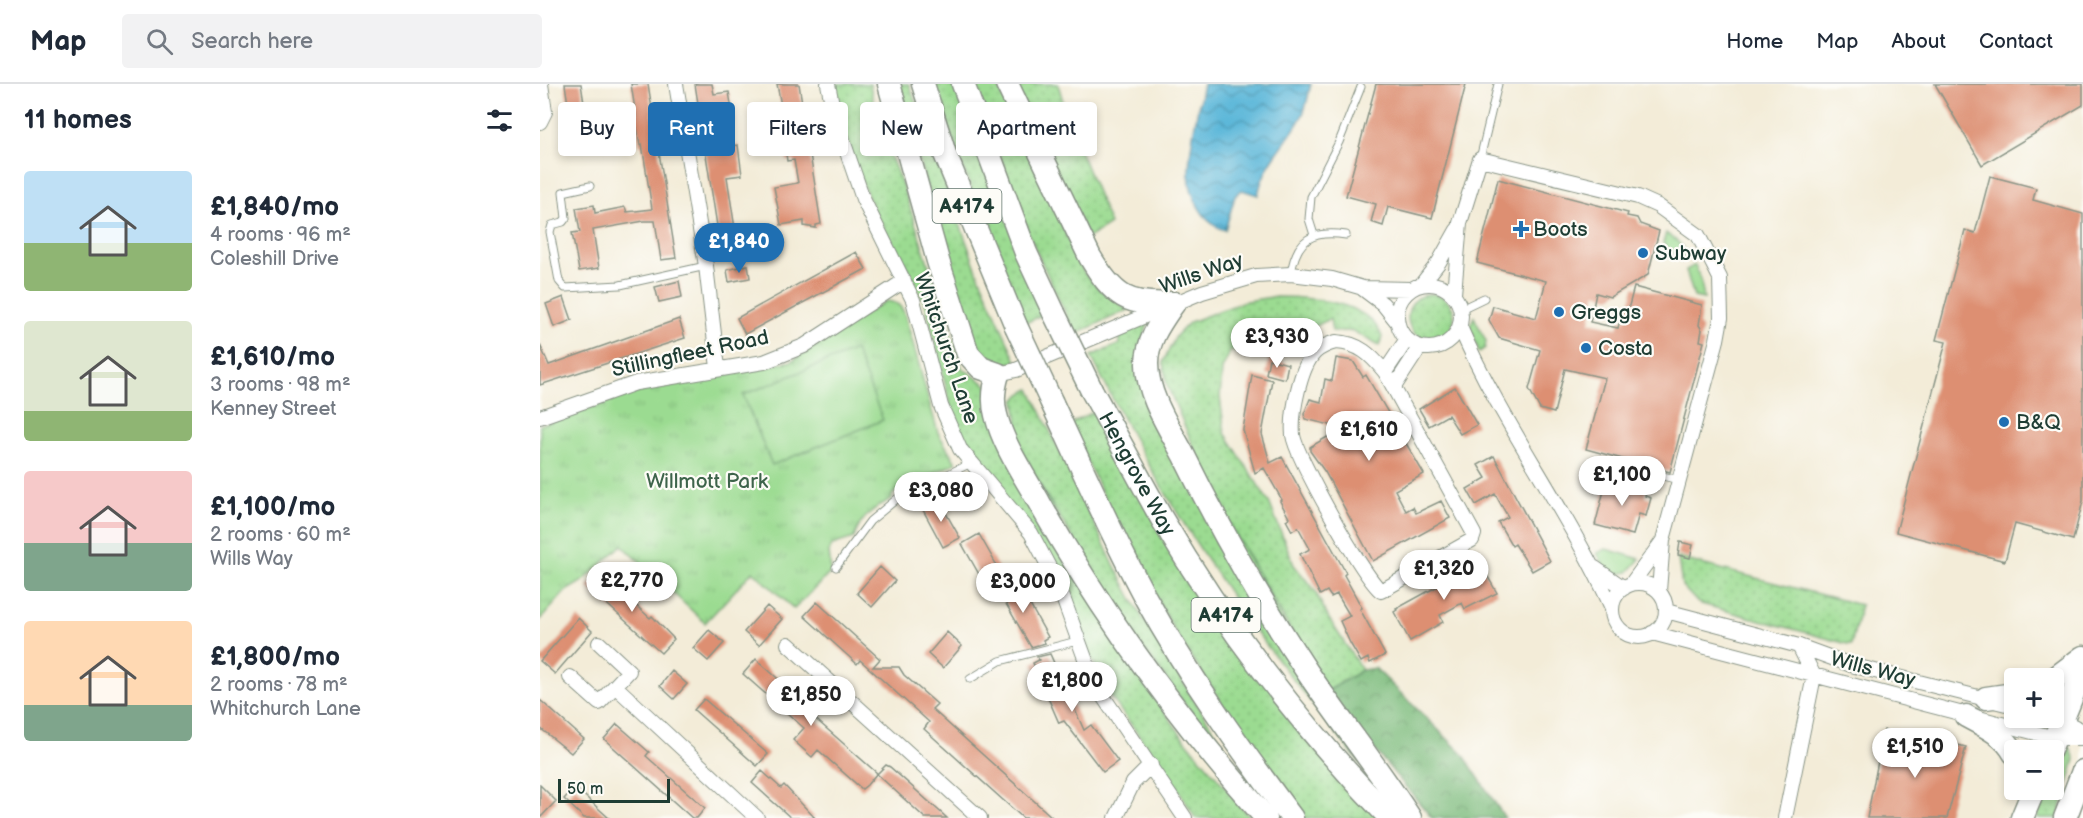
<!DOCTYPE html>
<meta charset="utf-8">
<style>
:root{--surface:#fff;--page:#f2f2f3;--text:#1f2937;--muted:#747a83;--line:#e0e1e3;--accent:#1f6fb2}
body{margin:0;font-family:"Balsamiq Sans",sans-serif;background:var(--page);color:var(--text);height:100vh;display:flex;flex-direction:column;font-size:22px;white-space:nowrap}
*{box-sizing:border-box;margin:0}
p{font-size:20px;color:var(--muted)}
.icon{flex:none;width:33px;height:33px;fill:none;stroke:currentColor;stroke-width:2;stroke-linecap:round;stroke-linejoin:round}
.map{position:relative;flex:1;overflow:hidden}
.side{display:flex;flex-direction:column;background:var(--surface);width:540px}
.side>*{flex:none}
.banner{position:absolute;left:18px;top:18px;width:570px;height:54px;display:flex;gap:12px}
.controls{position:absolute;left:1464px;top:584px;display:grid;gap:12px}
.controls a{display:grid;place-items:center;width:60px;height:60px;border-radius:6px;background:var(--surface);box-shadow:0 3px 9px #0003;font-size:30px}
.scale{position:absolute;left:18px;bottom:15px;width:112px;box-sizing:border-box;padding-left:6px;border:3px solid #1f3d34;border-top:0;font-size:16px;line-height:21px;white-space:nowrap;color:#1f3d34;-webkit-text-stroke:4px #fdfcf7;paint-order:stroke}
.price{position:absolute;translate:-50% -51px;padding:0 14px;border-radius:21px;background:#fff;color:#222;font-size:20px;line-height:39px;filter:drop-shadow(0 2px 3px #0008)}
.price::after{content:'';position:absolute;left:50%;top:36px;width:18px;height:14px;margin-left:-9px;background:inherit;clip-path:polygon(0 0,100% 0,50% 100%)}
.price.current{background:var(--accent);color:#fff}
ul{padding:0;list-style:none}
li{display:flex;align-items:center;gap:18px;height:150px;padding:0 24px}
li span{display:grid;place-items:center;flex:none;width:168px;height:120px;border-radius:6px;color:#555}
li>.icon{margin-inline-start:auto}
span .icon{width:72px;height:72px;fill:#fffc;stroke-width:1}
li b{font-size:26px}
h2{display:flex;justify-content:space-between;align-items:center;height:72px;padding:0 24px;font-size:26px}
.pill{padding:0 21px;border-radius:6px;background:var(--surface);box-shadow:0 3px 9px #0003;font-size:21px;line-height:54px}
.pill.current{background:var(--accent);color:#fff}
header{display:flex;align-items:center;gap:36px;box-sizing:border-box;height:84px;padding:0 30px;background:var(--surface);border-bottom:2px solid var(--line)}
header strong{font-size:28px}
nav{display:flex;gap:33px;margin-inline-start:auto;font-size:21px}
.search{width:420px;height:54px;background:var(--page);display:flex;align-items:center;gap:15px;box-sizing:border-box;padding:0 21px;border-radius:6px;color:var(--muted);font-size:22px}
main{display:flex;flex:1;min-height:0}
.map>svg:first-child{display:block}
</style>
<header>
<strong>Map</strong>
<div class="search"><svg class="icon" aria-label="search" viewBox="0 0 24 24"><circle cx="10" cy="10" r="6"/><path d="M15 15l6 6"/></svg>Search here</div>
<nav><a>Home</a><a>Map</a><a>About</a><a>Contact</a></nav>
</header>
<main>
<section class="side">
<h2>11 homes<svg class="icon" aria-label="filters" viewBox="0 0 24 24"><path d="M4 7h16M4 17h16"/><circle cx="9" cy="7" r="2"/><circle cx="15" cy="17" r="2"/></svg></h2>
<ul>
<li><span style="background:linear-gradient(#bfe0f5 60%,#8fb573 0)"><svg class="icon" aria-label="home" viewBox="0 0 24 24"><path d="M3 11l9-7 9 7M6 9v11h12V9"/></svg></span><div><b>£1,840/mo</b><p>4 rooms · 96 m²</p><p>Coleshill Drive</p></div></li>
<li><span style="background:linear-gradient(#dfe7d0 75%,#8fb573 0)"><svg class="icon" aria-label="home" viewBox="0 0 24 24"><path d="M3 11l9-7 9 7M6 9v11h12V9"/></svg></span><div><b>£1,610/mo</b><p>3 rooms · 98 m²</p><p>Kenney Street</p></div></li>
<li><span style="background:linear-gradient(#f6c9c9 60%,#7fa58c 0)"><svg class="icon" aria-label="home" viewBox="0 0 24 24"><path d="M3 11l9-7 9 7M6 9v11h12V9"/></svg></span><div><b>£1,100/mo</b><p>2 rooms · 60 m²</p><p>Wills Way</p></div></li>
<li><span style="background:linear-gradient(#ffd9b3 70%,#7fa58c 0)"><svg class="icon" aria-label="home" viewBox="0 0 24 24"><path d="M3 11l9-7 9 7M6 9v11h12V9"/></svg></span><div><b>£1,800/mo</b><p>2 rooms · 78 m²</p><p>Whitchurch Lane</p></div></li>
</ul>
</section>
<div class="map">
<svg width="1543" height="734" viewBox="0 0 1543 734">
<defs>
<pattern id="grass-dots" width="8" height="8" patternUnits="userSpaceOnUse" patternTransform="scale(1.5)"><rect width="8" height="8" fill="#9bdb91"/><path d="M2 2h.1M6 6h.1" fill="none" stroke="#85bd7e" stroke-width="1.8" stroke-linecap="round"/></pattern>
<pattern id="forest-crowns" width="20" height="18" patternUnits="userSpaceOnUse" patternTransform="scale(1.5)"><rect width="20" height="18" fill="#7cbb7b"/><path d="M2 6a3 3 0 1 1 6 0M12 15a3 3 0 1 1 6 0" fill="none" stroke="#659966"/></pattern>
<pattern id="park-tufts" width="24" height="20" patternUnits="userSpaceOnUse" patternTransform="scale(1.5)"><rect width="24" height="20" fill="#9bdb91"/><path d="M3 7l-1-3M5 7V3M7 7l1-3M15 17l-1-3M17 17v-4M19 17l1-3" fill="none" stroke="#85bd7e"/></pattern>
<pattern id="water-waves" width="16" height="10" patternUnits="userSpaceOnUse" patternTransform="scale(1.5)"><rect width="16" height="10" fill="#5bb7d9"/><path d="M0 5q4-4 8 0t8 0" fill="none" stroke="#4b96b1"/></pattern>
</defs>
<rect width="100%" height="100%" fill="#fdfcf7"/>
<filter id="ink" filterUnits="userSpaceOnUse"><feTurbulence type="fractalNoise" baseFrequency=".0167" numOctaves="2"/><feDisplacementMap in="SourceGraphic" scale="12" xChannelSelector="R" yChannelSelector="G"/><feConvolveMatrix kernelMatrix="1 2 1 2 8 2 1 2 1" color-interpolation-filters="sRGB"/></filter>
<filter id="wash" filterUnits="userSpaceOnUse"><feTurbulence type="fractalNoise" baseFrequency=".008" numOctaves="4" result="noise"/><feDisplacementMap in="SourceGraphic" scale="24" xChannelSelector="R" yChannelSelector="G"/><feGaussianBlur stdDeviation="1.35" result="paint"/><feColorMatrix in="noise" values="0 0 0 0 0 0 0 0 0 0 0 0 0 0 0 0 0 1.4 0 .05"/><feComposite in="paint" operator="in"/></filter>
<g filter="url(#wash)">
<rect width="100%" height="100%" fill="#f3ecd8"/>
<!-- grass -->
<path fill="url(#grass-dots)" stroke="#5d8c62" stroke-width="1.5" d="M293 0H330L337 38 366 111 422 284 447 301 604 599 642 652 711 734H655L640 708 563 602 530 520 429 366 413 332 386 222 370 188 335 129 312 74Z
M357 0H369L437 187 476 277C456 286 446 277 433 262Z
M392 0H414L505 230 485 239 457 174Z
M434 0H457L544 189 559 205 588 226 535 250 489 151Z
M474 0H518L530 42 570 140 548 154Z
M868 233a23 23 0 1 1 46 0a23 23 0 1 1-46 0Z
M732 213C764 213 829 215 842 253L839 262 813 247H792L790 235 760 249 767 258 758 268 743 264 738 276 691 266 682 285 680 314 685 349 729 418 754 481 775 507 789 535 822 586 786 608 677 417 627 301 623 278 636 252 650 238 706 217Z
M610 234 598 270 820 680C785 634 747 590 713 543 652 457 597 367 551 272L580 260 579 247Z
M490 305 572 477 602 533 686 666 682 671 589 544 506 411 470 344 478 339 475 317 481 310Z
M555 327 622 449 842 734H763L740 706 638 553 578 444 530 340Z
M1138 474 1321 521 1311 561 1158 519 1142 502Z
M1529 662 1535 675 1518 734H1497L1507 705H1514V685L1520 665Z"/>
<!-- forest -->
<path fill="url(#forest-crowns)" stroke="#4e7c58" stroke-width="1.5" d="M835 584 923 670 965 734H892L786 608 822 586Z"/>
<!-- park -->
<path fill="url(#park-tufts)" stroke="#5d8c62" stroke-width="1.5" d="M346 217C357 218 361 221 365 231L398 349 416 379 359 405 352 411V415C334 423 320 434 314 454L292 461 289 468 291 488 254 525 213 487 165 539 82 461 43 497 26 507 0 536V341L93 309 252 277Z"/>
<!-- garden -->
<path fill="#9bdb91" stroke="#5d8c62" stroke-width="1.5" d="M1126 149 1138 158 1149 172 1141 177 1123 159Z
M1155 181 1161 197 1164 215 1154 213 1146 186Z
M934 233 946 257 945 264 939 268 930 242Z
M315 266 343 336 232 381 203 311Z
M1066 465 1100 475 1088 488 1076 490 1064 482 1057 469Z"/>
<!-- water -->
<path fill="url(#water-waves)" stroke="#3d7a86" stroke-width="1.5" d="M663 0H771C768 10 767 23 762 32 747 61 725 76 718 111L702 106 695 112 685 146C664 141 650 112 649 92 648 68 658 24 663 0Z"/>
<g id="blocks">
<!-- building -->
<path fill="#dd8f72" d="M25 0H41L49 51 33 54Z
M91 0H108L136 174 121 176 115 137H104L53 146 59 184 39 187 32 149 40 148 36 124 54 121 55 129 85 123 87 128 112 125 102 60 100 61 97 44 91 45 90 33 96 32Z
M155 0H172L174 10 189 8 194 38 179 40 182 63 198 61 202 91 187 93 198 164 183 167 180 161Z
M237 0H259L281 140 276 141V144L264 142V137L241 141 234 103 258 99 254 76 247 77 243 48 215 52 213 37 226 35 227 29 242 27Z
M836 0H926L892 134 848 123 843 142 831 138 836 120 806 112Z
M1395 0H1543V21L1442 81Z
M1450 92 1496 104 1493 116 1543 130V417L1533 456 1475 440 1465 477 1356 448 1406 258 1396 256 1425 146 1435 149Z
M958 95 1088 129 1087 132 1097 134 1100 140 1119 147 1108 191 1070 213 1056 209 1050 238 1078 244 1080 236 1085 237 1094 203 1162 221 1159 241 1162 246 1160 257 1164 258 1130 388 1046 365 1065 294 1025 285 1014 329 1000 325 989 305 1000 266 959 254 949 236 953 222 996 234 1006 197 937 179Z
M316 168 326 185 205 250 197 234Z
M208 181 210 194 189 198 187 186Z
M139 197 142 213 119 218 115 203Z
M24 213 32 236 14 243 6 220Z
M139 235 145 254 0 301V261L9 281Z
M796 274 813 277 823 293 826 291 884 390 855 406 866 427 873 423 876 429 901 417 910 434 833 477 785 388 770 367V363L803 344 765 335 764 330 770 315 781 318 785 295 792 297Z
M729 275 748 280 745 295 726 290Z
M712 291 732 296 722 350 730 379 742 373 806 489 804 491 822 524 820 525 845 571 830 579 828 574 821 578 810 559 800 537 810 532 797 510 791 513 787 507 780 511 760 470 770 465 758 443 752 447 746 436 749 434 740 417 742 416 724 384 715 389 703 346Z
M915 303 937 341 920 350 908 331 889 342 879 325Z
M954 372 1010 477 992 487 975 460 972 462 958 438 968 433 955 410 936 421 927 405 946 394 938 381Z
M1067 395 1106 405 1105 412 1111 414 1106 432 1099 430 1093 451 1055 441Z
M398 415 420 454 403 463 382 424Z
M439 450 461 489 444 499 422 460Z
M1140 458 1153 461 1150 474 1138 471Z
M940 479 957 509 925 525 922 519 900 531 903 538 870 557 854 528 857 526 856 525Z
M340 483 355 497 332 523 317 509Z
M60 489 110 534 112 532 134 555 121 569 48 503Z
M476 496 508 553 503 556 505 559 491 563 458 506Z
M277 518 340 575 333 583H359L364 591 397 620 392 625 513 734H483L384 645 389 638 320 576 317 580 264 532Z
M227 522 242 535 219 561 204 548Z
M38 534 52 547 15 590 0 577Z
M169 546 184 559 168 577 153 564Z
M407 548 422 562 403 584 388 570Z
M510 570 544 646 551 641 578 677 563 688 524 637 519 639 493 579 499 576 497 573Z
M216 575 274 627 271 631 337 689 327 701 322 705 278 666 272 673 253 656 264 644 203 590Z
M132 587 147 600 134 615 120 602Z
M164 615 228 670 217 682 154 626Z
M0 616 44 655 31 669 0 644Z
M77 640 109 668 106 672 165 724 157 734H152L64 655Z
M1344 646 1404 664 1406 658 1426 663 1407 734H1327Z
M346 681 350 683 407 734H385L337 690Z
M222 687 241 704 244 701 275 734H251L212 699Z
M0 701 16 717 0 734Z
M35 703 59 725 69 734H44L24 715Z"/>
</g>
</g>
<g filter="url(#ink)">
<use href="#blocks" fill-opacity="0" stroke="#899486" stroke-width="1.5"/>
<g fill="none" stroke-linecap="round" stroke-linejoin="round">
<defs>
<path id="service" d="M940 75 958 0
M50 102 23 108 26 134 23 138 12 141 10 148 19 197 25 204 80 201 166 182
M774 151 769 135 771 113 799 58 821 3
M751 190C756 155 772 146 806 151
M921 225 944 214
M1102 387 1139 396
M296 483 330 437 358 414 429 380
M430 595 460 577 537 557"/>
<path id="minor" d="M136 0 166 182 178 284
M288 0 294 30 323 115 373 216 401 322 420 365 491 449 518 500 554 599 645 734
M0 38 5 28 1 0
M857 232a32 32 0 1 1 64 0a32 32 0 1 1-64 0Z
M881 201 899 178 917 146
M823 205 843 220 858 239
M914 210 920 139 940 75 1098 113 1118 122 1158 151 1180 194 1181 234 1177 256 1123 456 1119 507
M920 243C962 341 1028 426 1072 524
M796 258C819 259 831 271 845 288L934 450 932 456 841 507C824 494 756 373 753 351 751 330 760 283 775 268 781 263 788 260 796 258Z
M845 288 867 255
M458 290 476 286 662 208 716 192 751 190 792 195 823 204 871 205
M854 303 880 263
M0 333 96 299 224 278 264 262 364 197
M1055 484 1084 504
M1092 499 1122 458
M1072 526a27 27 0 1 1 54 0a27 27 0 1 1-54 0Z
M1126 527 1259 562 1311 581 1474 622
M1112 549 1515 654H1543
M248 560 440 734
M30 593 59 619 89 587 59 559
M75 602 217 734
M1515 633 1543 647
M576 734 593 699 611 681
M1245 734 1274 592 1259 562"/>
<g id="trunk">
<path d="M349 0 398 177 428 270 441 284 458 290C454 303 452 317 456 331 463 361 485 393 500 420 564 533 640 637 726 734"/>
<path d="M383 0 405 70 476 242"/>
<path d="M423 0 486 169 514 229"/>
<path d="M467 0 550 173C574 213 587 222 634 219"/>
<path d="M634 219C621 238 607 256 607 280 607 311 630 345 644 372 681 447 722 520 768 589 801 638 838 684 870 734"/>
<path id="s1" d="M552 307C576 350 598 393 622 435 683 540 765 647 850 734"/>
<path d="M512 319C542 384 571 450 605 513 648 591 699 663 752 734"/>
<path d="M1514 595 1543 573"/>
<path d="M1446 614 1474 610"/>
<path d="M1426 632C1444 642 1464 650 1474 669"/>
<path d="M1510 666 1543 585"/>
<path d="M1482 734 1494 705"/>
<path d="M1525 734 1543 687"/>
</g>
</defs>
<!-- service casing -->
<use href="#service" stroke="#899486" stroke-width="9"/>
<!-- minor casing -->
<use href="#minor" stroke="#899486" stroke-width="16"/>
<!-- trunk casing -->
<use href="#trunk" stroke="#899486" stroke-width="25"/>
<!-- service -->
<use href="#service" stroke="#fff" stroke-width="7"/>
<!-- minor -->
<use href="#minor" stroke="#fff" stroke-width="14"/>
<!-- trunk -->
<use href="#trunk" stroke="#fff" stroke-width="22"/>
<defs>
<path id="trunk-bridge" d="M514 229 552 307
M476 242 512 319"/>
</defs>
<!-- trunk-bridge casing -->
<use href="#trunk-bridge" stroke="#899486" stroke-width="25" stroke-linecap="butt"/>
<!-- trunk-bridge -->
<use href="#trunk-bridge" stroke="#fff" stroke-width="22"/>
</g>
</g>
<!-- markers -->
<g fill="#1f6fb2" stroke="#fdfcf7" stroke-width="2">
<path d="M978 136h6v6h6v6h-6v6h-6v-6h-6v-6h6z"/>
<circle cx="1103" cy="169" r="6"/>
<circle cx="1019" cy="228" r="6"/>
<circle cx="1046" cy="264" r="6"/>
<circle cx="1464" cy="338" r="6"/>
</g>
<g text-anchor="middle" stroke-width="4.5" stroke-linejoin="round" paint-order="stroke">
<!-- shield labels -->
<g fill="#fdfcf7" stroke="#62766e" stroke-width="1.5">
<rect x="392.5" y="105" width="69" height="34" rx="4.5"/>
<rect x="651.5" y="514" width="69" height="34" rx="4.5"/>
</g>
<g font-size="20" font-weight="bold" fill="#1f3d34">
<text x="427" y="129">A4174</text>
<text x="686" y="538">A4174</text>
</g>
<!-- poi labels -->
<g font-size="21" fill="#1f3d34" stroke="#fdfcf7" text-anchor="start">
<text x="993" y="152">Boots</text>
<text x="1115" y="176">Subway</text>
<text x="1031" y="235">Greggs</text>
<text x="1058" y="271">Costa</text>
<text x="1476" y="345">B&amp;Q</text>
</g>
<!-- street labels -->
<g font-size="21" fill="#1f3d34" stroke="#fdfcf7">
<text transform="translate(661 189) rotate(-19)" y="7">Wills Way</text>
<text transform="translate(407 264) rotate(71)" y="7">Whitchurch Lane</text>
<text transform="translate(150 269) rotate(-12)" y="7">Stillingfleet Road</text>
<text dy="7" stroke="none"><textPath href="#s1" startOffset="94">Hengrove Way</textPath></text>
<text transform="translate(1333 585) rotate(15)" y="7">Wills Way</text>
</g>
<!-- park labels -->
<g font-size="21" fill="#3e644b" stroke="#fdfcf7">
<text x="167" y="404">Willmott Park</text>
</g>
</g>
</svg>
<div class="controls">
<a>+</a>
<a>−</a>
</div>
<div class="scale">50 m</div>
<b class="price current" style="left:199px;top:190px">£1,840</b>
<b class="price" style="left:737px;top:285px">£3,930</b>
<b class="price" style="left:829px;top:378px">£1,610</b>
<b class="price" style="left:1082px;top:423px">£1,100</b>
<b class="price" style="left:401px;top:439px">£3,080</b>
<b class="price" style="left:904px;top:517px">£1,320</b>
<b class="price" style="left:92px;top:529px">£2,770</b>
<b class="price" style="left:483px;top:530px">£3,000</b>
<b class="price" style="left:532px;top:629px">£1,800</b>
<b class="price" style="left:271px;top:643px">£1,850</b>
<b class="price" style="left:1375px;top:695px">£1,510</b>
<div class="banner">
<a class="pill">Buy</a>
<a class="pill current">Rent</a>
<a class="pill">Filters</a>
<a class="pill">New</a>
<a class="pill">Apartment</a>
</div>
</div>
</main>
